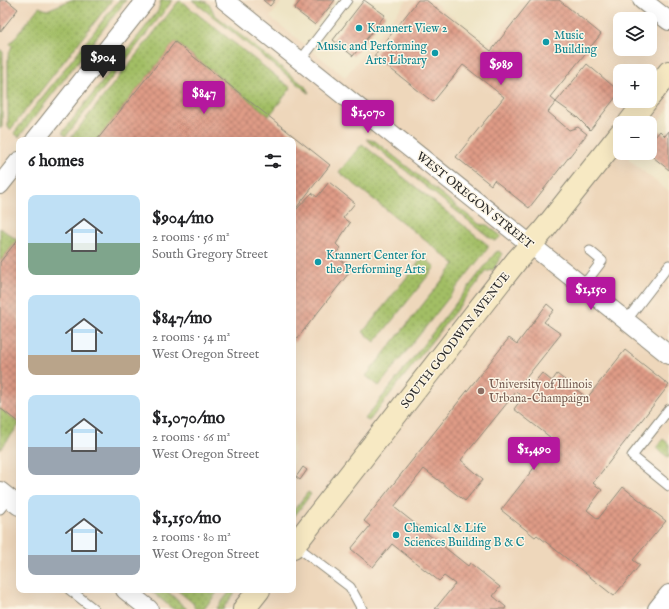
<!DOCTYPE html>
<meta charset="utf-8">
<style>
:root{--surface:#fff;--page:#f2f2f2;--text:#202124;--muted:#757577;--accent:#b5179e}
body{margin:0;font-family:"IM FELL English",serif;background:var(--page);color:var(--text);height:100vh;display:flex;flex-direction:column;font-size:15px;white-space:nowrap}
*{box-sizing:border-box;margin:0}
p{font-size:13px;color:var(--muted)}
.icon{flex:none;width:22px;height:22px;fill:none;stroke:currentColor;stroke-width:2;stroke-linecap:round;stroke-linejoin:round}
.map{position:relative;flex:1;overflow:hidden}
.sheet{position:absolute;left:16px;top:137px;width:280px;height:456px;display:flex;flex-direction:column;background:var(--surface);border-radius:8px;box-shadow:0 4px 16px #0002}
.sheet>*{flex:none}
.fabs{position:absolute;left:613px;top:12px;display:grid;gap:8px}
.fabs a{display:grid;place-items:center;width:44px;height:44px;border-radius:8px;background:var(--surface);box-shadow:0 4px 16px #0002;font-size:20px}
.price{position:absolute;translate:-50% -34px;padding:0 9px;border-radius:4px;background:var(--accent);color:#fff;font-size:13px;line-height:26px;filter:drop-shadow(0 1px 2px #0008)}
.price::after{content:'';position:absolute;left:50%;top:24px;width:12px;height:9px;margin-left:-6px;background:inherit;clip-path:polygon(0 0,100% 0,50% 100%)}
.price.selected{background:#222;color:#fff}
ul{padding:0;list-style:none}
li{display:flex;align-items:center;gap:12px;height:100px;padding:0 12px}
li span{display:grid;place-items:center;flex:none;width:112px;height:80px;border-radius:8px;color:#555}
li>.icon{margin-inline-start:auto}
span .icon{width:48px;height:48px;fill:#fffc;stroke-width:1}
li b{font-size:17px}
h2{display:flex;justify-content:space-between;align-items:center;height:48px;padding:0 12px;font-size:17px}
.map>svg:first-child{display:block}
</style>
<div class="map">
<svg width="669" height="609" viewBox="0 0 669 609">
<defs>
<pattern id="green-dots" width="8" height="8" patternUnits="userSpaceOnUse"><rect width="8" height="8" fill="#a2be65"/><path d="M2 2h.1M6 6h.1" fill="none" stroke="#849b53" stroke-width="1.8" stroke-linecap="round"/></pattern>
<pattern id="building-cross-hatch" width="8" height="8" patternUnits="userSpaceOnUse"><rect width="8" height="8" fill="#df9b86"/><path d="M0 0l8 8M0 8l8-8" fill="none" stroke="#b57f6e"/></pattern>
</defs>
<rect width="100%" height="100%" fill="#fcf5e5"/>
<filter id="ink" filterUnits="userSpaceOnUse"><feTurbulence type="fractalNoise" baseFrequency=".025" numOctaves="2"/><feDisplacementMap in="SourceGraphic" scale="8" xChannelSelector="R" yChannelSelector="G"/><feConvolveMatrix kernelMatrix="1 2 1 2 8 2 1 2 1" color-interpolation-filters="sRGB"/></filter>
<filter id="wash" filterUnits="userSpaceOnUse"><feTurbulence type="fractalNoise" baseFrequency=".012" numOctaves="4" result="noise"/><feDisplacementMap in="SourceGraphic" scale="16" xChannelSelector="R" yChannelSelector="G"/><feGaussianBlur stdDeviation="0.9" result="paint"/><feColorMatrix in="noise" values="0 0 0 0 0 0 0 0 0 0 0 0 0 0 0 0 0 1.4 0 .05"/><feComposite in="paint" operator="in"/></filter>
<g filter="url(#wash)">
<rect width="100%" height="100%" fill="#eee4c5"/>
<!-- built -->
<path fill="#eed7bb" fill-rule="evenodd" d="M0 0H283L270 17 345 77 407 0H431L488 44 523 0H669V108L650 132V123H620V153H633L628 159 669 192V609H0ZM620 19H650V49H620ZM620 71H650V101H620ZM19 140H293V590H19Z"/>
<!-- green -->
<path fill="url(#green-dots)" stroke="#667448" d="M71 0H112L10 130 8 127V56L12 46 10 44 39 7 47 10Z
M119 0H126L19 137 14 133Z
M161 0H173L66 136 62 133 158 11Z
M192 0C205 0 210 1 214 14L306 87 309 93Z
M181 1 291 88 269 116 175 42 97 140 70 139 178 2Z
M0 49 3 52 2 127 0 129Z
M366 139 375 141 479 224 487 225 501 236 497 240 494 241Z
M362 144 488 245V248L379 386 366 376 455 264 339 172Z
M0 228 17 240 0 262Z
M499 251 502 254 494 269 486 272 369 421 365 419 496 252Z
M423 257 435 267 375 342 363 332Z
M0 408 19 423V425L0 450Z
M663 439 669 444V458L656 448Z
M308 492 311 494 293 518V511Z
M150 590H166L187 609H173Z
M177 590H219L204 609H195L193 603Z
M231 590H237L224 607V609H216Z"/>
<g id="blocks">
<!-- building -->
<path fill="url(#building-cross-hatch)" d="M0 0H7L18 9 0 32Z
M263 0H275L270 6Z
M301 0H335L315 25 294 9Z
M364 0 385 15 353 56 333 40Z
M418 0H426L491 51 531 0H559L601 34 550 97 556 102 548 112 569 130 578 127 587 134 529 208 494 180 491 185 456 157 504 97 463 65 433 102 374 56Z
M175 42 330 165 293 212V140H97Z
M587 64 620 92 590 130 577 117 556 102Z
M660 131 665 136 669 131V170L648 153H650V143Z
M329 182 355 203 343 218 350 223 336 244 340 248 335 256 352 269 293 344V213L312 193 317 197Z
M19 238V423L0 408V262Z
M547 304 554 310 544 322 561 334 522 383 529 389 542 373 552 381 557 374 587 398 625 350 669 385 593 483 602 490 587 510 598 519 623 487 666 521 633 560 640 565 614 596 537 535 535 537 501 510 555 441 514 409 523 397 516 392 461 460 483 479 465 501 424 469 394 507 468 566 470 563 500 587 493 596 506 607 505 609H435L455 584 444 576 439 581 392 544 373 567 351 549 370 526 364 521 509 338 517 344Z
M303 467 307 470 300 480 296 477Z"/>
</g>
</g>
<g filter="url(#ink)">
<use href="#blocks" fill-opacity="0" stroke="#8c8878" stroke-width="1"/>
<g fill="none" stroke-linecap="round" stroke-linejoin="round">
<defs>
<path id="lane" d="M300 61 347 0
M583 286 602 261 590 251
M626 321 669 265
M669 409 632 456 669 486
M0 509 9 498
M295 545 350 587 362 609
M70 590 94 609"/>
<path id="street" d="M224 0 669 355
M642 0 669 21
M35 140 146 0
M0 185 19 161
M0 491 19 506
M125 590 149 609
M657 609 669 594"/>
<path id="secondary" d="M650 96 669 72
M629 123 646 101
M293 547 517 260 543 231 620 134
M244 609 259 590"/>
</defs>
<!-- lane casing -->
<use href="#lane" stroke="#8c8878" stroke-width="11"/>
<!-- street casing -->
<use href="#street" stroke="#8c8878" stroke-width="20"/>
<!-- secondary casing -->
<use href="#secondary" stroke="#8c8878" stroke-width="24"/>
<!-- lane -->
<use href="#lane" stroke="#fff" stroke-width="9"/>
<!-- street -->
<use href="#street" stroke="#fff" stroke-width="18"/>
<!-- secondary -->
<use href="#secondary" stroke="#f7e9c3" stroke-width="22"/>
</g>
</g>
<!-- markers -->
<g fill="#0f9aa8" stroke="#fcf5e5" stroke-width="1.5">
<circle cx="359" cy="28" r="4"/>
<circle cx="546" cy="42" r="4"/>
<circle cx="435" cy="53" r="4"/>
<circle cx="318" cy="262" r="4"/>
<circle cx="396" cy="535" r="4"/>
</g>
<circle fill="#8d6e63" stroke="#fcf5e5" stroke-width="1.5" cx="481" cy="391" r="4"/>
<g text-anchor="middle" stroke-width="3" stroke-linejoin="round" paint-order="stroke">
<!-- culture labels -->
<g font-size="12" fill="#0d838f" stroke="#fcf5e5" text-anchor="start">
<text x="367" y="32">Krannert View 2</text>
<text x="554" y="39">Music<tspan x="554" dy="14">Building</tspan></text>
<text x="427" y="50" text-anchor="end">Music and Performing<tspan x="427" dy="14">Arts Library</tspan></text>
<text x="326" y="259">Krannert Center for<tspan x="326" dy="14">the Performing Arts</tspan></text>
<text x="404" y="532">Chemical &amp; Life<tspan x="404" dy="14">Sciences Building B &amp; C</tspan></text>
</g>
<!-- street labels -->
<g font-size="12" fill="#2b2b2b" stroke="#fcf5e5">
<text transform="translate(475 200) rotate(39)" y="4">WEST OREGON STREET</text>
<text transform="translate(455 340) rotate(-52)" y="4">SOUTH GOODWIN AVENUE</text>
</g>
<!-- education labels -->
<g font-size="12" fill="#785e54" stroke="#fcf5e5" text-anchor="start">
<text x="489" y="388">University of Illinois<tspan x="489" dy="14">Urbana-Champaign</tspan></text>
</g>
</g>
</svg>
<div class="fabs">
<a><svg class="icon" aria-label="layers" viewBox="0 0 24 24"><path d="M12 4l9 5-9 5-9-5zM3 14l9 5 9-5"/></svg></a>
<a>+</a>
<a>−</a>
</div>
<b class="price selected" style="left:103px;top:79px">$904</b>
<b class="price" style="left:501px;top:86px">$989</b>
<b class="price" style="left:204px;top:115px">$847</b>
<b class="price" style="left:368px;top:134px">$1,070</b>
<b class="price" style="left:591px;top:311px">$1,150</b>
<b class="price" style="left:534px;top:471px">$1,490</b>
<section class="sheet">
<h2>6 homes<svg class="icon" aria-label="filters" viewBox="0 0 24 24"><path d="M4 7h16M4 17h16"/><circle cx="9" cy="7" r="2"/><circle cx="15" cy="17" r="2"/></svg></h2>
<ul>
<li><span style="background:linear-gradient(#bfe0f5 60%,#7fa58c 0)"><svg class="icon" aria-label="home" viewBox="0 0 24 24"><path d="M3 11l9-7 9 7M6 9v11h12V9"/></svg></span><div><b>$904/mo</b><p>2 rooms · 56 m²</p><p>South Gregory Street</p></div></li>
<li><span style="background:linear-gradient(#bfe0f5 75%,#b9a48a 0)"><svg class="icon" aria-label="home" viewBox="0 0 24 24"><path d="M3 11l9-7 9 7M6 9v11h12V9"/></svg></span><div><b>$847/mo</b><p>2 rooms · 54 m²</p><p>West Oregon Street</p></div></li>
<li><span style="background:linear-gradient(#bfe0f5 65%,#9aa5b1 0)"><svg class="icon" aria-label="home" viewBox="0 0 24 24"><path d="M3 11l9-7 9 7M6 9v11h12V9"/></svg></span><div><b>$1,070/mo</b><p>2 rooms · 66 m²</p><p>West Oregon Street</p></div></li>
<li><span style="background:linear-gradient(#bfe0f5 75%,#9aa5b1 0)"><svg class="icon" aria-label="home" viewBox="0 0 24 24"><path d="M3 11l9-7 9 7M6 9v11h12V9"/></svg></span><div><b>$1,150/mo</b><p>2 rooms · 80 m²</p><p>West Oregon Street</p></div></li>
</ul>
</section>
</div>
